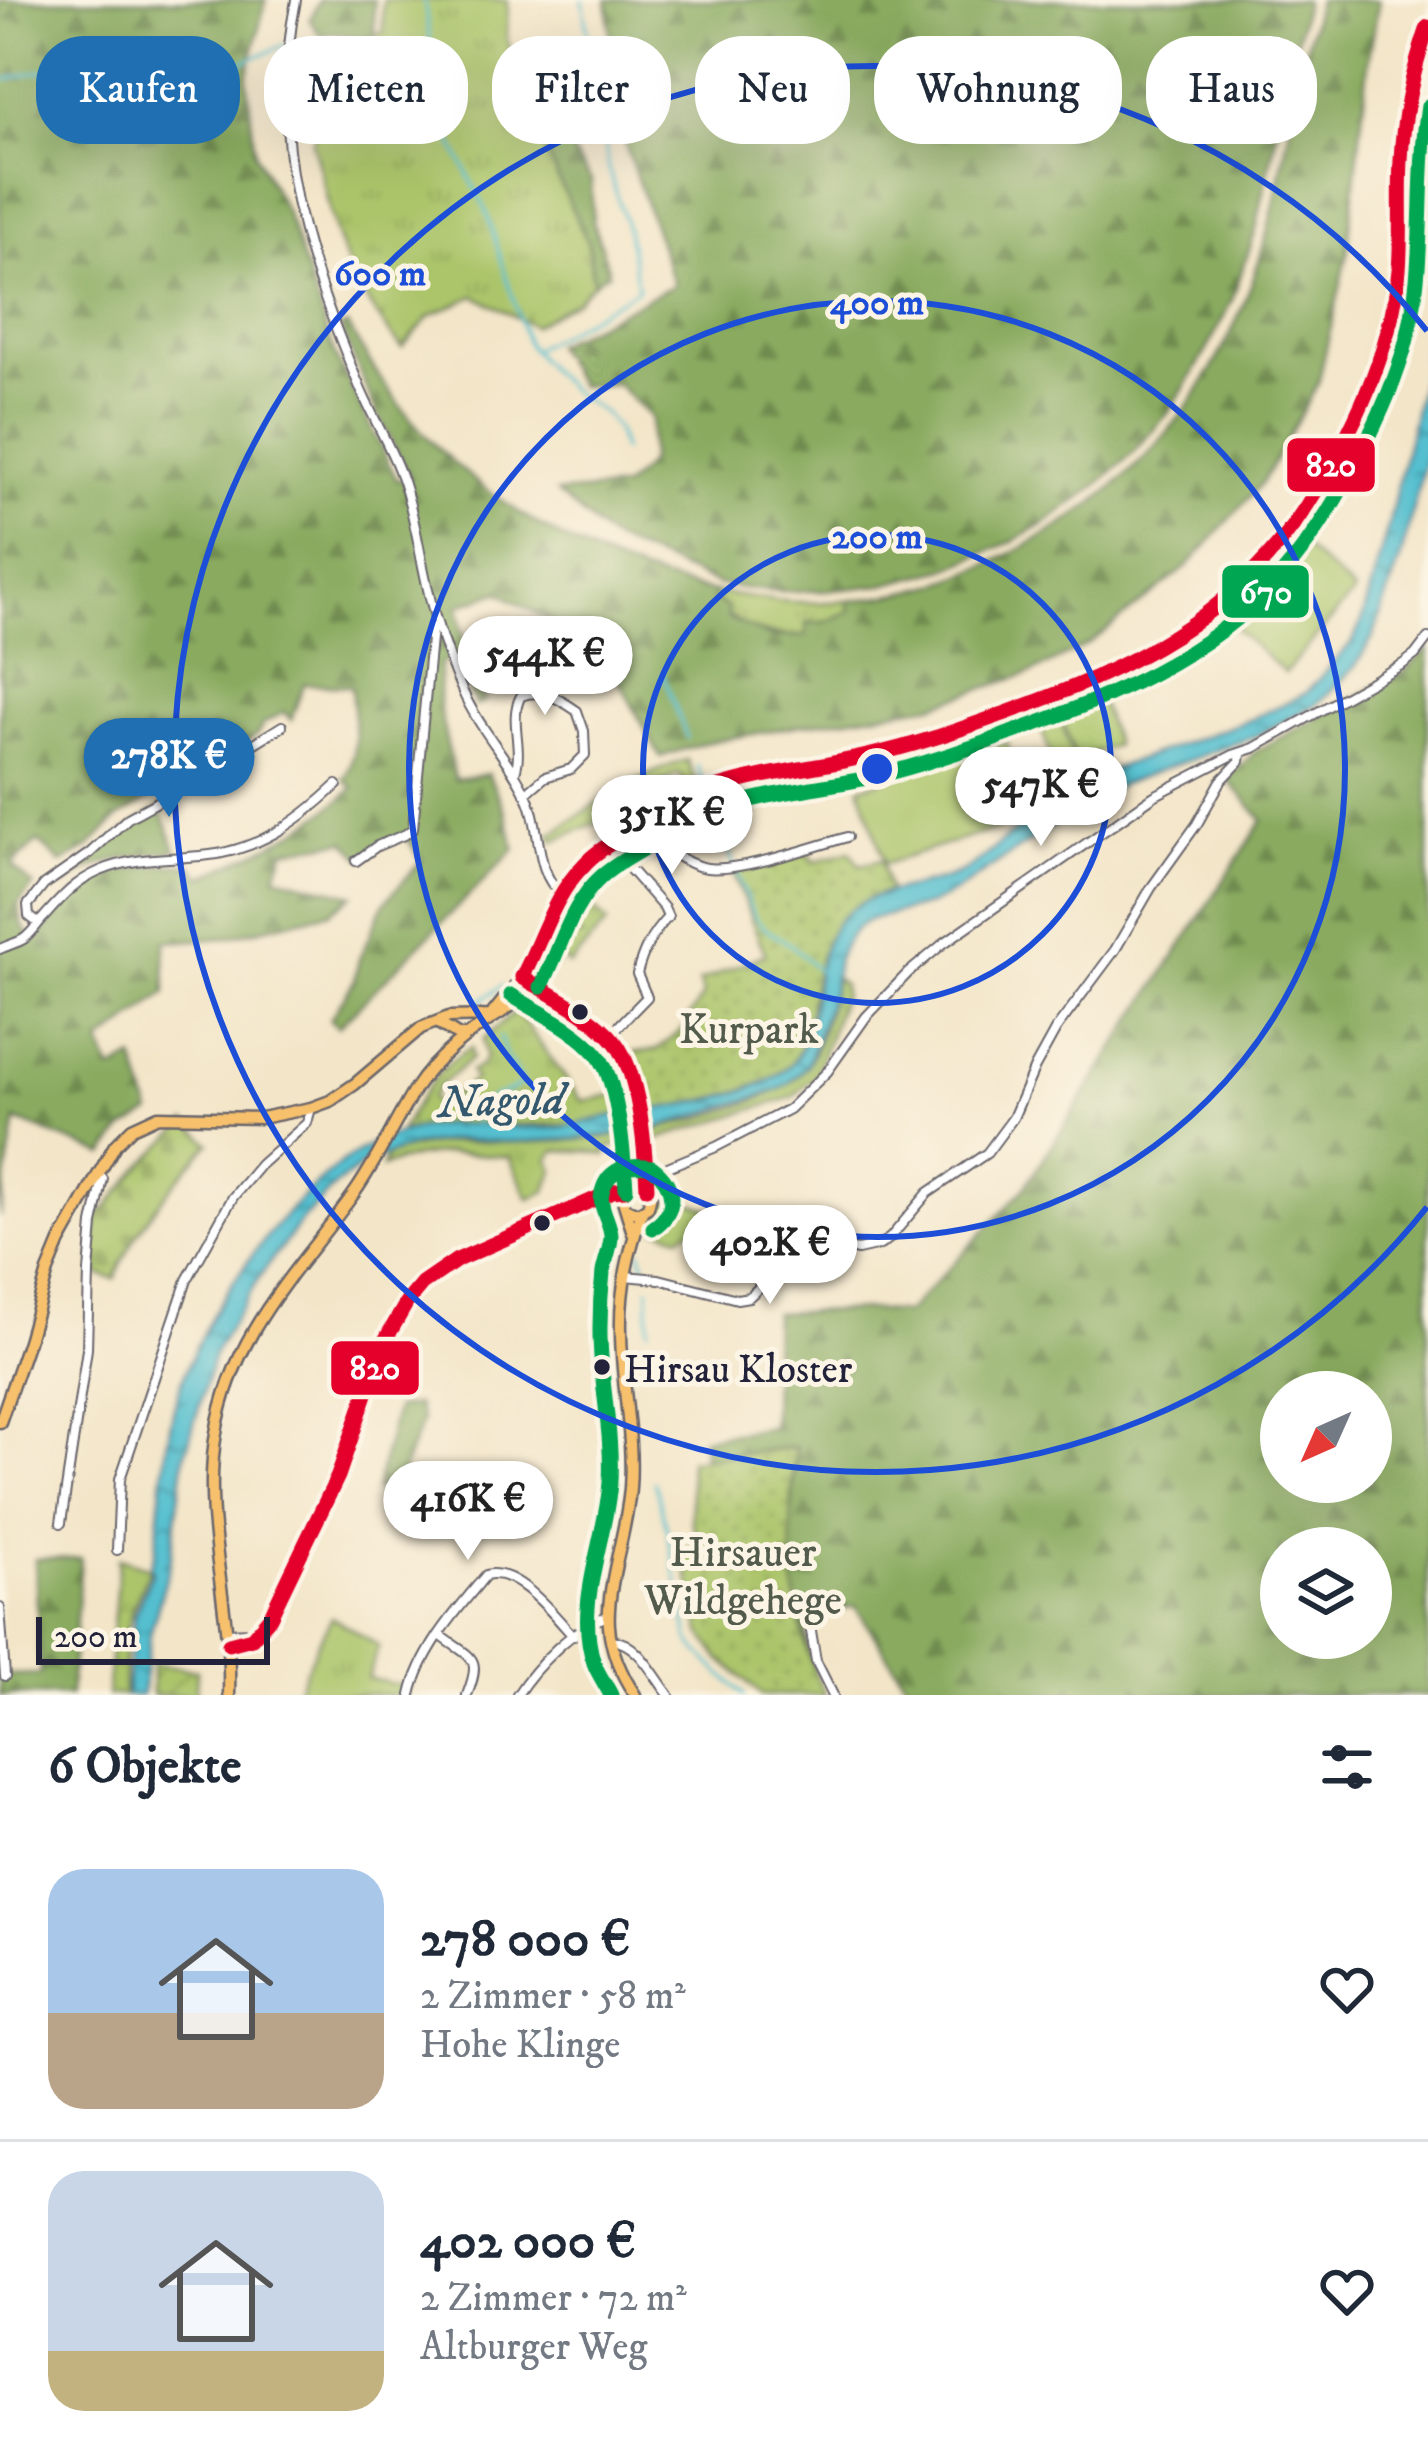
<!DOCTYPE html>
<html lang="de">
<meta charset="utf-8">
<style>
:root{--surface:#fff;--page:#f2f2f3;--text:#1f2937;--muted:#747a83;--line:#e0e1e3;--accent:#1f6fb2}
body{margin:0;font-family:"IM FELL DW Pica",serif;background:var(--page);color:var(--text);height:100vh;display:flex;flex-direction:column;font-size:45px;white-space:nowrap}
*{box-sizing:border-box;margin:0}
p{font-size:39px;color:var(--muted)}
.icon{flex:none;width:66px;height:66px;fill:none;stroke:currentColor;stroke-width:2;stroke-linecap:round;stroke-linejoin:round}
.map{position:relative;height:1695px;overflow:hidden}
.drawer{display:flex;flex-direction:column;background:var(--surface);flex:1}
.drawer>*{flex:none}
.hud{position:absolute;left:36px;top:36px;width:1356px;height:108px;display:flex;gap:24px}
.needle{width:78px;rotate:225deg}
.tools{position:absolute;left:1260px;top:1371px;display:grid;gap:24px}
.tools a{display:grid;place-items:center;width:132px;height:132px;border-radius:50%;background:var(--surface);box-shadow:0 12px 48px #0002;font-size:60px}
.scale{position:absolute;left:36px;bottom:30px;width:234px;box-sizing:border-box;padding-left:12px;border:6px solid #22223b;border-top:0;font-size:33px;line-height:42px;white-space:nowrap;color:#22223b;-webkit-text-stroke:9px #fcf5e5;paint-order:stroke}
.price{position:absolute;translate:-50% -102px;padding:0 27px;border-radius:42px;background:#fff;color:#222;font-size:39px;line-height:78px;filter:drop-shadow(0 3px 6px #0008)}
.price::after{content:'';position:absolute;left:50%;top:72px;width:36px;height:27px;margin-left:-18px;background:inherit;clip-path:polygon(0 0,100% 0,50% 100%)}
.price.selected{background:var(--accent);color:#fff}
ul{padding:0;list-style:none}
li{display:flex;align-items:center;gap:36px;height:300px;padding:0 48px}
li+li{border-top:3px solid var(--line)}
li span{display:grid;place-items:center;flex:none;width:336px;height:240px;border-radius:36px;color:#555}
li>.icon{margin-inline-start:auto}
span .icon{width:144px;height:144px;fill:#fffc;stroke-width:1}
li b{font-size:51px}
h2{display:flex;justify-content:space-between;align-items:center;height:144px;padding:0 48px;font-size:51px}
.tag{padding:0 42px;border-radius:48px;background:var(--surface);box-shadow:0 12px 48px #0002;font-size:42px;line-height:108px}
.tag.selected{background:var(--accent);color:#fff}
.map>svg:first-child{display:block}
</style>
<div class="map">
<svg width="1428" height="1695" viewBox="0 0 1428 1695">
<defs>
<pattern id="grass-tufts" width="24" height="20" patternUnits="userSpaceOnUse" patternTransform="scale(3)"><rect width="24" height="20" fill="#acc56b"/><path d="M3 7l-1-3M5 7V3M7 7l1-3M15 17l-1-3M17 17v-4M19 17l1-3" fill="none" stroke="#94a95e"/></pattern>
<pattern id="forest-firs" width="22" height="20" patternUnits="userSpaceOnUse" patternTransform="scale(3)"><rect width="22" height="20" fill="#89aa5f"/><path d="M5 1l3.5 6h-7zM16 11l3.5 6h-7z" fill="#708a50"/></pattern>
<pattern id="cemetery-stones" width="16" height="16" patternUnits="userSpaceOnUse" patternTransform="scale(3)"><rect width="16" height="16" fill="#acc56b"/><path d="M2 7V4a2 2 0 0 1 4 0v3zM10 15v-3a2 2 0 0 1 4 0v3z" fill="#94a95e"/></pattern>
<pattern id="park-dots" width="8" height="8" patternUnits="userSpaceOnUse" patternTransform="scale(3)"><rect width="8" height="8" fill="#acc56b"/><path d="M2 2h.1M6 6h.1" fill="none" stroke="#94a95e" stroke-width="1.8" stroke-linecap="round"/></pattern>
<pattern id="garden-furrows" width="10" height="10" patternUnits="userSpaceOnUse" patternTransform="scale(3)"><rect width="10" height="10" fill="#acc56b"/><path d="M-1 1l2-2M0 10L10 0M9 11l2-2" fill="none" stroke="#94a95e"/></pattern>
<pattern id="water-ripples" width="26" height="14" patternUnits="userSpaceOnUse" patternTransform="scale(3)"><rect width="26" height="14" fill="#54bfcf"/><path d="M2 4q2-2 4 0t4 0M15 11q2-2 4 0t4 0" fill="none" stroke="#459ba9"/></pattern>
</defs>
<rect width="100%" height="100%" fill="#fcf5e5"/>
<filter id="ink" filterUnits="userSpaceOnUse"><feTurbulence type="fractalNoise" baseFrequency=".00833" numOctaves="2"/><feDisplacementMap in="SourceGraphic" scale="24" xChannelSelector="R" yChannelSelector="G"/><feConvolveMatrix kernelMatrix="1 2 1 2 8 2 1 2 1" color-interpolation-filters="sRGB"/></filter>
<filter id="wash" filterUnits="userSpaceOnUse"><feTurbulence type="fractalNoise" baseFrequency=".004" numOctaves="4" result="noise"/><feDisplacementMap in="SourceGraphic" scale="48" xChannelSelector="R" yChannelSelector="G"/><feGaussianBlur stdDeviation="2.7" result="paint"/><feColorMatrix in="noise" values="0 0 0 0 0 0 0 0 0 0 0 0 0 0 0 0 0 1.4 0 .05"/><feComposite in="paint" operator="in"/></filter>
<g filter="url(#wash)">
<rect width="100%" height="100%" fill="#f3e5c8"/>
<!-- grass -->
<path fill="url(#grass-tufts)" stroke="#677453" stroke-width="3" d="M383 0H508L507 37 526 108 588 243 593 283 577 300 533 326 475 296 430 316 402 348C375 316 349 276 336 235 327 204 323 173 312 143 320 126 313 114 321 98L305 69 307 50 334 51 383 32Z
M715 592C760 600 803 605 848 601L851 611 826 622 808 623 807 636C767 636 739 632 712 599Z
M687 760 698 787 689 791 679 773 602 820 554 841 550 835C594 805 635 775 687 760Z
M591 906 607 923 569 965 561 958 554 966 550 962H542L556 930 566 935 581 936 571 928Z
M835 978 843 985V996L815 1076 793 1097 649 1142 651 1134 647 1132C690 1120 779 1103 805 1068 820 1049 830 1002 835 978Z
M516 1011 582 1101 623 1093 626 1113 576 1126 443 1124 400 1132C418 1101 437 1065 471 1048L472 1058 440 1085 431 1098 440 1106 475 1079 470 1072 480 1066 486 1057 483 1039Z
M628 1133 631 1142 608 1148 606 1155 586 1151H555L549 1159 554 1170 547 1191 529 1199 509 1157C467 1152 423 1150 382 1167L387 1155C434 1138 469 1143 517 1142 553 1142 592 1140 628 1133Z
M659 1202H690L729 1216 725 1224 706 1223 679 1236 650 1226Z
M119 1558 150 1568 132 1610 124 1638V1695H107Z
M332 1617 379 1646 368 1678 407 1687 405 1695H295L318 1642Z"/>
<!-- forest -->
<path fill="url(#forest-firs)" stroke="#56664d" stroke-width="3" fill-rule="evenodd" d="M0 0H266L247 77 255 154 287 214 334 353 397 480 411 478 376 412 341 328 347 325C372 367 399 410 434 444 510 519 610 572 715 592L713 599 728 608V618L768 636H806L807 623 826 622 850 611 848 601C884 596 922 591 955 578 1119 516 1223 402 1267 233 1287 156 1296 76 1318 0H1379L1368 63 1347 257 1318 384 1262 483 1187 567 1089 644 1031 673 933 705 802 725 704 743 660 757 603 651 498 592 458 606 464 640 485 701 476 706 455 657 440 664 439 708 455 780 488 774 505 811 515 849 338 1027 330 1019 354 981 359 959 384 903 422 860 405 836 376 848 364 860 346 841 284 850 276 876 353 895 330 912 224 938 165 942 166 993 101 1043 111 1071 134 1058 151 1113 123 1130 105 1155 16 1120 0 1217ZM304 684 351 686C353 716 361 753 344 779L353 788C309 830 257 852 202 877L192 865C157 863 111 869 81 890 63 903 51 925 36 941L23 927 18 905 33 886 12 866 38 841 61 863 87 849 118 818 257 735 263 724 284 712 291 720Z
M319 0H374V35L360 41 340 33 320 35 310 20Z
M607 0H1305L1256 230 1232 300 1206 352 1170 411 1133 453 1095 487 1043 525 1014 541 946 569 883 585 825 591H769L719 585 610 539 557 493 623 488 649 463 651 418 617 384 579 386 554 345 674 285 620 130Z
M553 122 591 180 593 222 609 272 593 283 588 243 546 153Z
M1428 649V1695H914L855 1606 805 1616 808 1647 816 1675 793 1690 698 1505 792 1509 796 1447 744 1453 736 1477 703 1476V1438L772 1427 774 1313 870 1310 906 1313 1023 1190 1263 820 1227 779 1257 750 1404 672ZM1281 1392H1371V1482H1281ZM1281 1548H1371V1638H1281Z
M160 807 176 850C139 856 93 859 64 886L60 881C94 857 124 829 160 807Z
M417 1405 422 1421 392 1497 375 1490 396 1408Z
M81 1558 70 1695H0V1675L40 1674 35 1559Z"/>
<!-- cemetery -->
<path fill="url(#cemetery-stones)" stroke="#677453" stroke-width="3" d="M187 1122 210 1143C173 1183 134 1229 115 1279L96 1274 98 1262 92 1261 99 1212 106 1209 136 1172Z"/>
<!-- park -->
<path fill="url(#park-dots)" stroke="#677453" stroke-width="3" d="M850 851 860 865 881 860 889 891C824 912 819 952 809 1013 806 1034 802 1056 784 1070 755 1094 681 1105 643 1111L629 1053 657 1050 689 1024 687 1020 703 996 699 982 765 954 732 871 809 853 814 862Z
M795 1448C788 1529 787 1621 825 1695H762L719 1658 701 1633 683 1551 701 1544 692 1522 689 1460Z"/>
<!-- garden -->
<path fill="url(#garden-furrows)" stroke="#677453" stroke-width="3" d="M152 1664 197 1670 196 1695H152Z"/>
<!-- pitch -->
<path fill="#acc56b" stroke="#677453" stroke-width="3" d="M1304 547 1355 592 1285 673 1234 628Z
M1101 703 1115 745 1076 759 1061 716Z
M1060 718 1074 759 1054 766 1040 725Z
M1007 742 1022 791 998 798 982 750Z
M979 750 1003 827 885 864 860 787Z"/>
<!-- water -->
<path fill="url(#water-ripples)" stroke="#3b7085" stroke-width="3" d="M1428 172V447L1401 557 1373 637 1354 668 1317 704 1253 737 1122 784 1056 824 954 893 929 905 868 920 858 927 848 938 837 959 832 992 807 1066 787 1085 776 1091 647 1131 577 1139 513 1142 457 1140 413 1146 367 1162 336 1185 302 1220 263 1272 215 1351 185 1455 170 1564 150 1634 142 1695H126L134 1615 152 1572 150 1566 155 1553C161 1503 163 1449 176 1400 198 1318 277 1208 347 1159 375 1140 406 1128 440 1125 476 1121 513 1128 549 1128 577 1127 601 1116 629 1113 671 1107 742 1098 778 1075 828 1044 801 962 840 919 871 886 918 891 957 874 975 867 992 849 1008 837 1042 811 1076 786 1115 768L1249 720 1306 693 1353 641 1362 621 1389 523 1424 369 1428 302Z"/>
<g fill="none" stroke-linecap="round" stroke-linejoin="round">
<!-- stream -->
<path stroke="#54bfcf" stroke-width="3" d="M424 0 436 85V105L440 118 486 210 527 344 550 371 576 395 605 414 617 431 622 450
M291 44C365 32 370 88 433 100
M0 81 36 72 112 61 241 63 285 45
M534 349 638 289 627 229 609 170 583 0
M663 674 687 738
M697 765 704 786
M707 795 753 915C764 932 781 937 796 949 805 957 811 965 820 971
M476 1009 485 997 502 986
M500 1037 505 1055 518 1075
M474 1125C485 1089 496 1101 521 1084L519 1076
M640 1251 647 1273
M649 1288V1329
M654 1482 667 1529 689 1639 698 1652 744 1695"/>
</g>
</g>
<g filter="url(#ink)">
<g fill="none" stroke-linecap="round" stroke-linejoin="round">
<defs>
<path id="minor" d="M296 0C267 145 305 257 361 390 373 418 389 444 400 473 418 521 421 574 437 623 444 646 453 670 463 692 480 731 512 762 529 801 541 830 535 872 561 894
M515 772C524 748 508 718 521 696 542 688 560 699 577 711L584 731 585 755 571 769 545 777 525 794
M643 826C658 843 684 865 707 868 738 872 814 847 847 837
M356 861 377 846 406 834 413 828 432 628 437 624
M38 923 29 916 28 905 44 885 90 853 128 818 181 789 282 726
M0 949C8 945 18 943 25 938 32 933 38 923 44 917 61 898 76 881 100 871 133 857 166 859 201 856 256 852 298 822 337 785
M609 1036 647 997 637 974C643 951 651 935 668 917L664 908 614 851
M638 1174 658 1171 716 1147 789 1109 827 1072 866 1017 908 973 944 943 1154 796 1233 755 1254 748 1403 664 1415 655 1428 638
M624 1276 659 1279 737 1299 749 1297 794 1255 809 1247 826 1245 858 1250 880 1245 890 1238 928 1193 987 1153 1013 1118 1035 1067 1056 1029 1115 950 1151 888 1197 824 1221 781 1240 761 1241 755
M61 1523 87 1349 89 1272 93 1224 103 1179 98 1174
M117 1550 120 1479 187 1280 233 1197 260 1165 307 1123 311 1108
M0 1608 5 1676
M809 1619 816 1661 833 1695
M228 1633 249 1632 263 1627
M440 1635C471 1659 483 1655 467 1695
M612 1640C639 1643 653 1675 669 1695
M229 1644 252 1638 270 1617 338 1476 383 1344 407 1302 422 1284 457 1260 613 1191 625 1190
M411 1695C421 1650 457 1610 486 1575 516 1566 554 1615 573 1636
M517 1695C535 1667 576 1624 609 1616"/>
<path id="major" d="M522 977C546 992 599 1023 615 1042 635 1068 646 1155 647 1188
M511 1003 570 880 586 862 609 845 706 792 911 745 1086 684 1162 644 1232 594 1266 562 1290 530 1332 461 1357 416 1383 349 1398 277 1402 139 1415 67 1428 27
M493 1013 522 977
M438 1023 459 1036H467
M628 1209 638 1213 648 1207 651 1195 644 1186H630L622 1197 633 1233
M0 1422 28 1341 48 1271 60 1242 115 1145 132 1128 158 1116 261 1118 311 1108 330 1101 355 1084 421 1028 449 1017 491 1016
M229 1695C232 1606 201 1521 216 1433 232 1332 299 1270 355 1192 378 1159 394 1123 415 1089 436 1056 470 1032 502 1012 516 1003 525 995 542 990
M635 1695C621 1674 611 1652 609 1626 606 1586 627 1531 630 1488 634 1435 621 1383 621 1330 620 1287 629 1251 642 1212"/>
</defs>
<!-- minor casing -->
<use href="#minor" stroke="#6b666c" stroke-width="12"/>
<!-- major casing -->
<use href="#major" stroke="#6b666c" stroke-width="15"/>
<!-- minor -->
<use href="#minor" stroke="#fff" stroke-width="8"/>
<!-- major -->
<use href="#major" stroke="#f7c06c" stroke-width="10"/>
<defs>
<path id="bus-1" d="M522 977C542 940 553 896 583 866 597 850 617 840 635 829 661 814 687 798 716 788 765 772 817 768 867 756 915 746 961 729 1006 713 1129 669 1235 618 1307 505 1352 434 1391 354 1399 270 1402 233 1399 197 1401 160 1403 114 1413 70 1428 27
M522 977C550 994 595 1016 615 1042 640 1075 645 1147 647 1188
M229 1644 252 1638 270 1617 338 1476 383 1344 407 1302 422 1284 457 1260 613 1191 625 1190"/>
<path id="bus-2" d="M541 987C560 951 570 904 602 876 616 864 632 855 648 846 672 832 694 818 721 809 769 792 822 788 872 777 919 766 966 750 1011 733 1107 699 1208 657 1277 580 1306 549 1329 512 1349 475 1371 435 1391 394 1404 350 1428 268 1415 189 1428 106
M511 995C538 1012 575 1028 596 1053 618 1078 624 1156 626 1189
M611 1695C606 1685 598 1674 594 1663 574 1604 606 1541 610 1482 613 1430 599 1379 600 1327 600 1309 601 1290 603 1272 605 1260 611 1248 611 1236 611 1222 598 1207 602 1192 608 1167 631 1163 652 1167 675 1184 679 1211 653 1228"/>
</defs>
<!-- bus-1 casing -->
<use href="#bus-1" stroke="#fcf5e5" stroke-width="24"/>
<!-- bus-2 casing -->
<use href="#bus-2" stroke="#fcf5e5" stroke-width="24"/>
<!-- bus-1 -->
<use href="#bus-1" stroke="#e4002b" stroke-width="15"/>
<!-- bus-2 -->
<use href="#bus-2" stroke="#00a651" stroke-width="15"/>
</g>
</g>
<!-- distance rings -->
<g fill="none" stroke="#1d4ed8" stroke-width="6">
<circle cx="877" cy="769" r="234"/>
<circle cx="877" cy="769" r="468"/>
<path d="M1427 1207A703 703 0 1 1 1427 331"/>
</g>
<!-- markers -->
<g fill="#22223b" stroke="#fcf5e5" stroke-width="4.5">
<circle cx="580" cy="1012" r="10"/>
<circle cx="542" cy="1223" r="10"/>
<circle cx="602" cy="1367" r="10"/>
</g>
<g text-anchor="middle" stroke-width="10" stroke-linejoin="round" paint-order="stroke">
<!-- bus labels -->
<g font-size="39" fill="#22223b" stroke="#fcf5e5" text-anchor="start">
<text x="624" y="1382">Hirsau Kloster</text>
</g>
<!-- park labels -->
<g font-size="42" fill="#525b4c" stroke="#fcf5e5">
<text x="749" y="1043">Kurpark</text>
<text x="743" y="1566">Hirsauer<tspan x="743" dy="48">Wildgehege</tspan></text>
</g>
<!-- water labels -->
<g font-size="45" font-style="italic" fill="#34596f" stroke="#fcf5e5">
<text transform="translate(501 1099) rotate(-2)" y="16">Nagold</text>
</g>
</g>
<circle cx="877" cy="769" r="18" fill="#1d4ed8" stroke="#fcf5e5" stroke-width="6"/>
<g font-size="36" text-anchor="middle" font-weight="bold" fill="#1d4ed8" stroke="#fcf5e5" stroke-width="10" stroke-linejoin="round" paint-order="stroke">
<text x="380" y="285">600 m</text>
<text x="877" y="314">400 m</text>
<text x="877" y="548">200 m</text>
</g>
<g stroke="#fcf5e5" stroke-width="4.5">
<rect x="1285" y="436" width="92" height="58" rx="12" fill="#e4002b"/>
<rect x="1220" y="563" width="91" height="57" rx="12" fill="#00a651"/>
<rect x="329" y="1339" width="92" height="58" rx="12" fill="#e4002b"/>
</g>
<g font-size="33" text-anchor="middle" font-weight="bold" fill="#fff">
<text x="1331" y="476">820</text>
<text x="1266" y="603">670</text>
<text x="375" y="1379">820</text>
</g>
</svg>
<div class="tools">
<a><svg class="needle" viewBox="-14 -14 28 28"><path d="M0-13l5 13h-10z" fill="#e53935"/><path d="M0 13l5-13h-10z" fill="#747a83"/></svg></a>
<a><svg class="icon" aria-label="layers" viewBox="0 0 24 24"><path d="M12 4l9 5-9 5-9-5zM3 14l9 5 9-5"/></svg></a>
</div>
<div class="scale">200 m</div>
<b class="price" style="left:545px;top:718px">544K €</b>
<b class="price selected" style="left:169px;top:820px">278K €</b>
<b class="price" style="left:1041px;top:849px">547K €</b>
<b class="price" style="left:672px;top:877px">351K €</b>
<b class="price" style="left:770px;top:1307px">402K €</b>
<b class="price" style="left:468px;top:1563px">416K €</b>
<div class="hud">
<a class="tag selected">Kaufen</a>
<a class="tag">Mieten</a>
<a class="tag">Filter</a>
<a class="tag">Neu</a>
<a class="tag">Wohnung</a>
<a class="tag">Haus</a>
</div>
</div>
<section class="drawer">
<h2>6 Objekte<svg class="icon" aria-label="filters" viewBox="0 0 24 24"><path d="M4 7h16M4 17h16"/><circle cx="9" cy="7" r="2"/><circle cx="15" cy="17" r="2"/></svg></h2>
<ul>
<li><span style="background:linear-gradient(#a9c7e8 60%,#b9a48a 0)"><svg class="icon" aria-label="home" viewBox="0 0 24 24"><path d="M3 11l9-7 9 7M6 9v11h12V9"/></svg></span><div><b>278 000 €</b><p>2 Zimmer · 58 m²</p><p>Hohe Klinge</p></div><svg class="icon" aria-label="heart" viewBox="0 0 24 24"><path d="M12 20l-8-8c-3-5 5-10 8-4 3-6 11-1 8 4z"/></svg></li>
<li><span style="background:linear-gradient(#c9d6e8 75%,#c2b280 0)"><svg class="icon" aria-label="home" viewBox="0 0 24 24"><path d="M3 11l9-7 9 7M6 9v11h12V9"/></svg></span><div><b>402 000 €</b><p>2 Zimmer · 72 m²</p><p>Altburger Weg</p></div><svg class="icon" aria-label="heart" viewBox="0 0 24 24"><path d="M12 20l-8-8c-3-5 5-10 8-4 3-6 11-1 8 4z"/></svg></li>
</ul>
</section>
